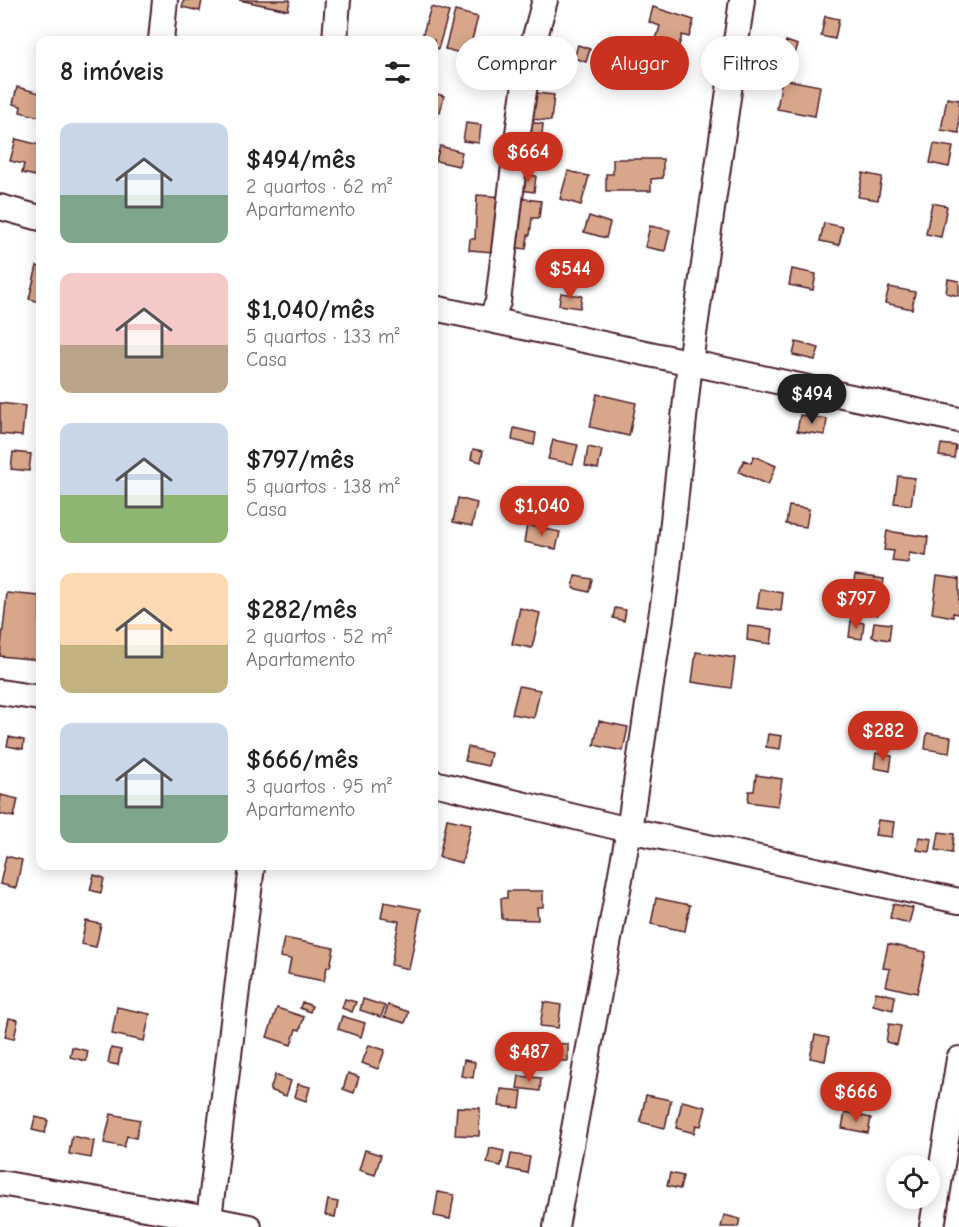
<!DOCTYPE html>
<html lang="pt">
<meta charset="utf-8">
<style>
:root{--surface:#fff;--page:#f2f2f2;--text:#222;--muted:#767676;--accent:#c8321e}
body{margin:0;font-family:"Comic Neue",sans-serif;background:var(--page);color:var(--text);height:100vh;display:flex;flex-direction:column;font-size:22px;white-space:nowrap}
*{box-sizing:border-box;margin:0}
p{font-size:20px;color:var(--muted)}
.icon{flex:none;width:33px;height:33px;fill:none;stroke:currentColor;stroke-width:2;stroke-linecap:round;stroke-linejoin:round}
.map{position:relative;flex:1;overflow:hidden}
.drawer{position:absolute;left:36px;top:36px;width:402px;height:834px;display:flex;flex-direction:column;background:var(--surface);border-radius:12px;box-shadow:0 3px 15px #0003}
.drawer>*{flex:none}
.banner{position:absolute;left:456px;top:36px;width:412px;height:54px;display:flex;gap:12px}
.fabs{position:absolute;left:886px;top:1155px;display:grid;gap:12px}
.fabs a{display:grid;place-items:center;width:54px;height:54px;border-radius:50%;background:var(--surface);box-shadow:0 3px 15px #0003;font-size:30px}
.price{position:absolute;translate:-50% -51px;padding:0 14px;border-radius:21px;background:var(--accent);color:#fff;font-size:20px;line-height:39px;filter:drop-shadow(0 2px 3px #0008)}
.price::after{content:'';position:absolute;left:50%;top:36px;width:18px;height:14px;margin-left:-9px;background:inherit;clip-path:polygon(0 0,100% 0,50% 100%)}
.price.on{background:#222;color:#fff}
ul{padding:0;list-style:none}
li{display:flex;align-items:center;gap:18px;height:150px;padding:0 24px}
li span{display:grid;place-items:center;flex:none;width:168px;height:120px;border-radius:12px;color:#555}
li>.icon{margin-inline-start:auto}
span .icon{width:72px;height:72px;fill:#fffc;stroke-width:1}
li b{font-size:26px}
h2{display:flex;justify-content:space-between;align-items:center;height:72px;padding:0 24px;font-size:26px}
.tag{padding:0 21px;border-radius:27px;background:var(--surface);box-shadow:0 3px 15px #0003;font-size:21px;line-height:54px}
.tag.on{background:var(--accent);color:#fff}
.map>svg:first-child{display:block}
</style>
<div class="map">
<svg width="959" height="1227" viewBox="0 0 959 1227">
<rect width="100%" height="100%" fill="#fff"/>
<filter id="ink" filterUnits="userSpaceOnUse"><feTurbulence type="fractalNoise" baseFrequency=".0167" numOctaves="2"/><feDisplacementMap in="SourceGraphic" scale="12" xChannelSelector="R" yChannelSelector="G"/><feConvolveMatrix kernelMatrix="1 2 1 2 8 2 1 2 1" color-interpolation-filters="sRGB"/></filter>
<g filter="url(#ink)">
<!-- building -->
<path fill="#d8a78b" stroke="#4a1f2b" stroke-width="1.5" d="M184 0H202L200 11 182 7Z
M239 0H290L288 10Z
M431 7 449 12 438 49 434 47V40H421Z
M653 7 694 20 689 37 682 35 678 49 655 43 660 26 649 22Z
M455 11 478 17 468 55 445 49Z
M825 16 839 19 835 39 821 36Z
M786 41 798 45 794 56 783 53Z
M578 45 590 49 586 62 574 58Z
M641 46 663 49 661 70 638 68Z
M612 47 629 52 624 69 607 64Z
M782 79 820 86 815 116 777 109Z
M17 87 40 93V117L20 112 21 106 13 104Z
M527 92 554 95 551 121 524 118Z
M434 93 444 96 440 112 434 110Z
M947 98 959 100V133L941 130Z
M528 122 543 124 541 147 525 146Z
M466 123 481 125 479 143 463 141Z
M16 139 40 145V177L22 173 24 164 10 161Z
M934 144 953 147 949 167 930 163Z
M440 146 462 152 459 166 436 161Z
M613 159H663V178L651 179V191H606V174H613Z
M568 171 589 176 581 205 560 199Z
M863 173 882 177 878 200 858 197Z
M521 174 536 176 534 192 519 190Z
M477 195 504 197 494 252 469 250 470 239H475Z
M517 198 541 201 539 218H532L530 235H528L526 249 511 247Z
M932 203 947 206 941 237 926 234Z
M589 216 610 223 606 238 584 232Z
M824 223 843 227 839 245 820 241Z
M650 226 670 230 665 251 645 247Z
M37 266 40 267V302L29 299Z
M792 269 816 274 813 290 789 285Z
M948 279 959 281V296L946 293Z
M889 287 915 292 912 309 885 303Z
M561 293 582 296 580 308 559 305Z
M796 342 819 348 815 360 793 355Z
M597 394 636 403 629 436 590 427Z
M0 403 25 406 22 436 0 434Z
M800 415 827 419 825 435 797 431Z
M514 428 536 433 534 445 512 440Z
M553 440 578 445 573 464 548 459Z
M941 444 956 446 954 458 939 456Z
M588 447 602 450 598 469 585 466Z
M473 449 483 451 481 462 471 459Z
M13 452 31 454 29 471 11 469Z
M754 456 776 466 768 485 739 472 744 460 751 463Z
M898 476 915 478 911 505 894 503Z
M458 498 477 503 472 526 453 522Z
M789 506 809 509 806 527 786 524Z
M527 525 560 532 556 549 524 542Z
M887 531 928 537 926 556 909 553 908 563 892 561 894 551 884 550Z
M855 575 884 579 878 615 849 610Z
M575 576 592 579 589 592 573 588Z
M937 576 959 579V614L953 613V617L932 613Z
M760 589 783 593 781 611 757 608Z
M7 593 40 596V660L0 656Z
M520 608 540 613 532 648 512 644Z
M615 608 626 610 624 621 613 618Z
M851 621 864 623 862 639 849 637Z
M874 622 891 624 889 640 872 637Z
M748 626 773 629 771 644 747 640Z
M696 652 735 658 731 688 692 682Z
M519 686 540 690 534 718 512 714Z
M599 721 628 727 623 751 594 745Z
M927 733 951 737 949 753 925 749Z
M768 734 782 736 780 749 766 747Z
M9 737 24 740 23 749 7 746Z
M468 747 491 753 488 766 465 761Z
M876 753 892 756 890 771 874 768Z
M756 775 782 779 778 806 748 802 749 791H754Z
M1 795 18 799 14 817 0 814Z
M447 819 471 824 462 863 439 857Z
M878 820 894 822 892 837 875 835Z
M939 832 954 834 952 853 936 850Z
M919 837 932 839 930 852 917 850Z
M6 856 22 860 16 888 0 884Z
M94 875 104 878 101 893 90 890Z
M507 891H543V907H537L538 920 502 919 501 898H507Z
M656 898 690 905 685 931 651 924Z
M384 902 421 909 409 969 391 965 399 921 381 918Z
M893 904 913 908 909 923 890 918Z
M86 921 101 924 96 947 81 944Z
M284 938 334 948 330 967H327L324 981 288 974 291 959 280 957Z
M888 944 926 952 917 993 886 986 890 969 883 968Z
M876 992 895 996 893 1010 873 1005Z
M345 999 356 1002 352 1012 342 1008Z
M363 999 385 1006 381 1017 360 1010Z
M302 1002 312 1006 310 1012 300 1008Z
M544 1002 561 1005 558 1028 540 1026Z
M388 1005 409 1012 405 1023 384 1017Z
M117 1007 150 1014 144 1041 112 1034Z
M277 1008 304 1017 300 1030 296 1029 291 1045 267 1037Z
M342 1016 365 1023 361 1037 338 1029Z
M9 1018 18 1020 14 1039 5 1037Z
M889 1024 901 1026 897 1045 886 1042Z
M815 1035 829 1038 825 1061 810 1058Z
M531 1042 568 1044V1061L530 1060Z
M369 1045 385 1050 378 1069 362 1063Z
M72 1047 88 1051 86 1061 70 1057Z
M111 1048 121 1050 118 1065 108 1063Z
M464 1060 475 1062 473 1078 461 1076Z
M348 1073 359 1077 354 1093 343 1089Z
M275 1075 291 1081 286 1096 270 1090Z
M519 1076 541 1078 540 1091 517 1088Z
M298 1084 310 1087 306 1101 295 1097Z
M501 1089 522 1091 520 1108 499 1106Z
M646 1095 671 1100 665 1128 640 1122Z
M682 1101 706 1107 701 1126 696 1125 694 1133 676 1128Z
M457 1107 480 1108 479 1136 455 1135Z
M845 1112 871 1118 868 1133 842 1128Z
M111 1114 140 1120 136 1138 127 1136 124 1147 104 1143Z
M35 1117 48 1120 45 1133 32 1130Z
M72 1136 94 1141 91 1158 69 1154Z
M490 1148 504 1151 501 1166 487 1163Z
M365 1150 381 1155 375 1175 359 1170Z
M511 1154 530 1157 527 1173 508 1169Z
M670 1173 683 1176 680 1189 667 1186Z
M438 1192 454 1195 450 1219 434 1216Z
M328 1200 338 1202 335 1217 325 1215Z
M724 1215 740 1219 738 1227H721Z"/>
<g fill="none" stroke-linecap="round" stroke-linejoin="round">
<defs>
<path id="minor" d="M161 40 165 0
M335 40 338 0
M0 207 40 218
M434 308 959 420
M490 320 498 302 517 140 528 63 545 0
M0 692 40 698
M434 783 629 830 959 901
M0 1183 209 1219 249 1227
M208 1227 252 866
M556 1227 629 830 667 578 690 362 742 0
M932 1227 959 1059"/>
</defs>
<!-- minor casing -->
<use href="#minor" stroke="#4a1f2b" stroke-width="28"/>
<!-- minor -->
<use href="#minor" stroke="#fff" stroke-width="24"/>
</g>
</g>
</svg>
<div class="fabs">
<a><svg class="icon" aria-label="locate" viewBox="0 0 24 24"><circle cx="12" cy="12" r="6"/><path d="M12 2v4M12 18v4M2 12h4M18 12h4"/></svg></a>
</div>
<b class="price" style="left:528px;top:183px">$664</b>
<b class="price" style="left:570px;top:300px">$544</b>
<b class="price on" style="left:812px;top:425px">$494</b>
<b class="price" style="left:542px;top:537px">$1,040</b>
<b class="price" style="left:856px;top:630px">$797</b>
<b class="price" style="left:883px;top:762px">$282</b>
<b class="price" style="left:529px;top:1083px">$487</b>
<b class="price" style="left:856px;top:1123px">$666</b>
<div class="banner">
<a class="tag">Comprar</a>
<a class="tag on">Alugar</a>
<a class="tag">Filtros</a>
</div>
<section class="drawer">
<h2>8 imóveis<svg class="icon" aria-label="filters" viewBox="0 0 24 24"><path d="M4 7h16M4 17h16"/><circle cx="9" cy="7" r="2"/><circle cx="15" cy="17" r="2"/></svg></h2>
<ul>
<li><span style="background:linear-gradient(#c9d6e8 60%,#7fa58c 0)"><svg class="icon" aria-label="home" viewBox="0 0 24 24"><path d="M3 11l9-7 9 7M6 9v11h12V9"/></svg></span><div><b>$494/mês</b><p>2 quartos · 62 m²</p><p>Apartamento</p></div></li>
<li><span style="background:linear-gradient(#f6c9c9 60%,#b9a48a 0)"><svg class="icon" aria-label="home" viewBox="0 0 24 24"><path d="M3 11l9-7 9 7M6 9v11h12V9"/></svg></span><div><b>$1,040/mês</b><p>5 quartos · 133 m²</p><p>Casa</p></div></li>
<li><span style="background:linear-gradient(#c9d6e8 60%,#8fb573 0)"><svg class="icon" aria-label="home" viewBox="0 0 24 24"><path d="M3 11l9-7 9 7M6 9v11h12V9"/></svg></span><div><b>$797/mês</b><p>5 quartos · 138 m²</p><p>Casa</p></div></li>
<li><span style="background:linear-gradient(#ffd9b3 60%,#c2b280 0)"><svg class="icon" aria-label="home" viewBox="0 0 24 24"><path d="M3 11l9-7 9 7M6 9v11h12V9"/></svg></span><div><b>$282/mês</b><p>2 quartos · 52 m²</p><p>Apartamento</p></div></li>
<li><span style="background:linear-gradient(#c9d6e8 60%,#7fa58c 0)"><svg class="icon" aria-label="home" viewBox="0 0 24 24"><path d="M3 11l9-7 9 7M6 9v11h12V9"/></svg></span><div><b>$666/mês</b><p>3 quartos · 95 m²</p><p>Apartamento</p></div></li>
</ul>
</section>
</div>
